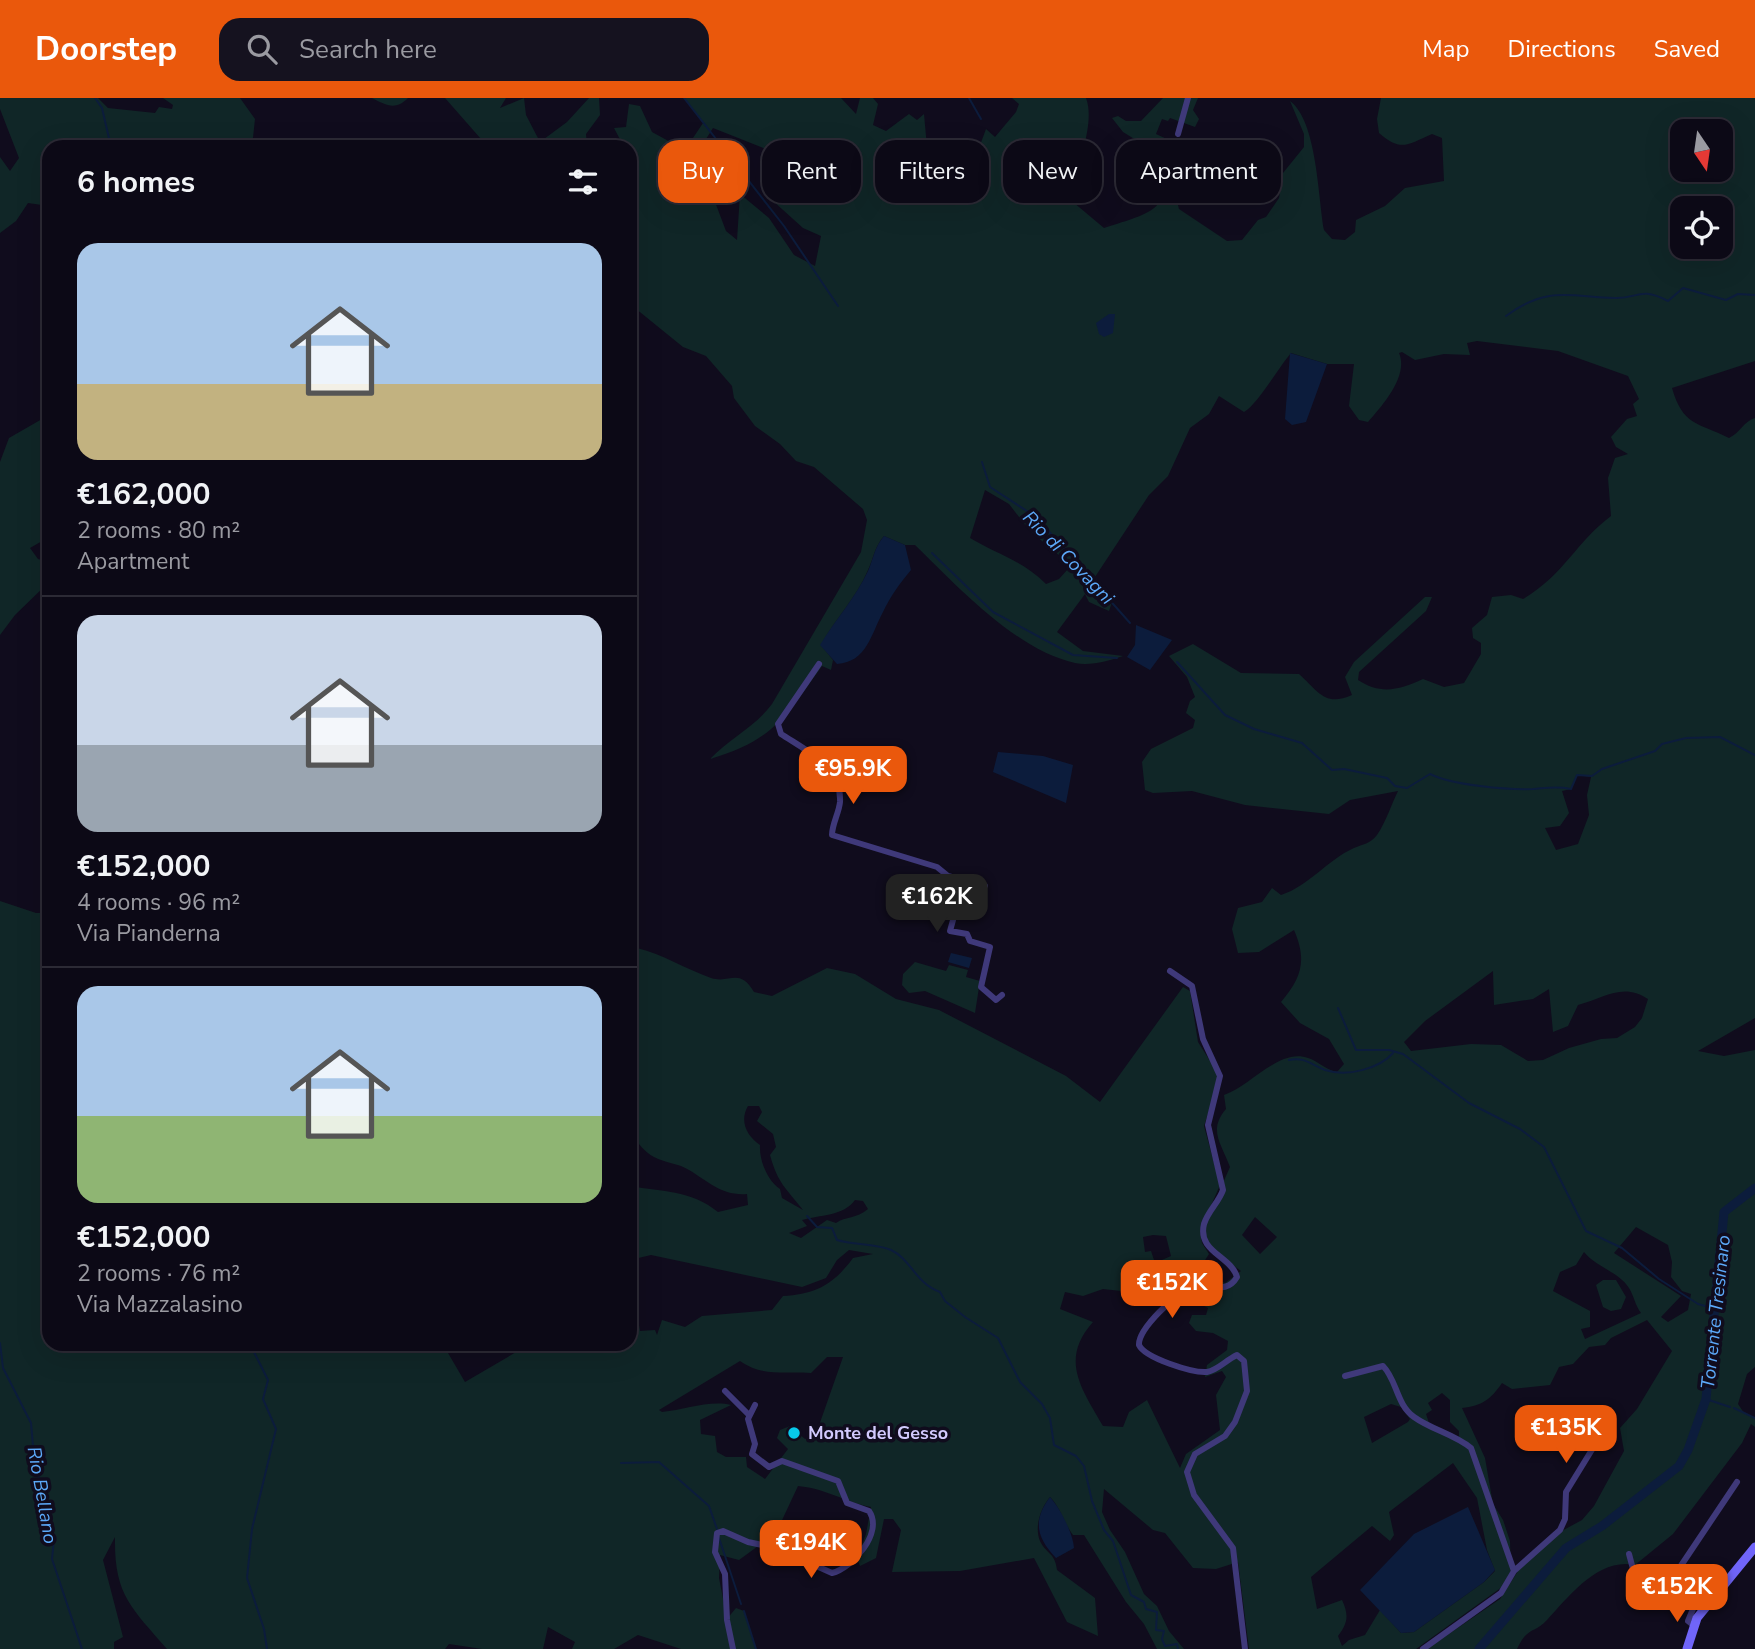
<!DOCTYPE html>
<meta charset="utf-8">
<style>
:root{--surface:#0c0916;--page:#15121f;--text:#f1f3f6;--muted:#9a9aa1;--line:#2c2a35;--accent:#ea580c}
body{margin:0;font-family:"Nunito Sans",sans-serif;background:var(--page);color:var(--text);height:100vh;display:flex;flex-direction:column;font-size:26px;white-space:nowrap}
*{box-sizing:border-box;margin:0}
p{font-size:23px;color:var(--muted)}
.icon{flex:none;width:38px;height:38px;fill:none;stroke:currentColor;stroke-width:2;stroke-linecap:round;stroke-linejoin:round}
.map{position:relative;flex:1;overflow:hidden}
.sheet{position:absolute;left:42px;top:42px;width:595px;height:1211px;display:flex;flex-direction:column;background:var(--surface);border-radius:21px;box-shadow:0 7px 28px #0002,0 0 0 2px var(--line)}
.sheet>*{flex:none}
.hud{position:absolute;left:658px;top:42px;width:665px;height:63px;display:flex;gap:14px}
.needle{width:46px;rotate:167deg}
.buttons{position:absolute;left:1670px;top:21px;display:grid;gap:14px}
.buttons a{display:grid;place-items:center;width:63px;height:63px;border-radius:14px;background:var(--surface);box-shadow:0 7px 28px #0002,0 0 0 2px var(--line);font-size:35px}
.price{position:absolute;translate:-50% -60px;padding:0 16px;border-radius:14px;background:var(--accent);color:#fff;font-size:23px;line-height:46px;filter:drop-shadow(0 2px 4px #0008)}
.price::after{content:'';position:absolute;left:50%;top:42px;width:21px;height:16px;margin-left:-10px;background:inherit;clip-path:polygon(0 0,100% 0,50% 100%)}
.price.on{background:#222;color:#fff}
ul{padding:0;list-style:none}
li{display:grid;align-content:center;gap:14px;height:371px;padding:0 35px}
li+li{border-top:2px solid var(--line)}
li span{display:grid;place-items:center;height:217px;border-radius:21px;color:#555}
li>.icon{margin-inline-start:auto}
span .icon{width:126px;height:126px;fill:#fffc;stroke-width:1}
li b{font-size:30px}
h2{display:flex;justify-content:space-between;align-items:center;height:84px;padding:0 35px;font-size:30px}
.tag{padding:0 24px;border-radius:21px;background:var(--surface);box-shadow:0 7px 28px #0002,0 0 0 2px var(--line);font-size:24px;line-height:63px}
.tag.on{background:var(--accent);color:#fff}
header{display:flex;align-items:center;gap:42px;box-sizing:border-box;height:98px;padding:0 35px;background:var(--accent);color:#fff}
header strong{font-size:33px}
nav{display:flex;gap:38px;margin-inline-start:auto;font-size:24px}
.search{width:490px;height:63px;background:var(--page);display:flex;align-items:center;gap:18px;box-sizing:border-box;padding:0 24px;border-radius:21px;color:var(--muted);font-size:26px}
.map>svg:first-child{display:block}
</style>
<header>
<strong>Doorstep</strong>
<div class="search"><svg class="icon" aria-label="search" viewBox="0 0 24 24"><circle cx="10" cy="10" r="6"/><path d="M15 15l6 6"/></svg>Search here</div>
<nav><a>Map</a><a>Directions</a><a>Saved</a></nav>
</header>
<div class="map">
<svg width="1755" height="1551" viewBox="0 0 1755 1551">
<rect width="100%" height="100%" fill="#100c1d"/>
<!-- green -->
<path fill="#102627" fill-rule="evenodd" d="M0 0H98L108 10 155 15 159 9 172 11 173 7 163 0H240L255 21 252 49H49V108L28 105 16 123 0 135V59L10 73 19 60 0 11Z
M372 0H408C395 13 386 7 372 0Z
M445 0H506L500 10 524 0 526 17 540 44 567 24 589 0H599L600 17 586 36 587 49H488Z
M684 0H841L856 16 860 0H873L878 6 873 27 886 33 909 16 917 22 924 16 927 49 947 55 950 45 958 43 969 53 979 50 986 31 995 39 1016 14 1019 6 1012 0H1086C1096 26 1076 73 1067 99L1104 130C1157 113 1163 115 1177 59L1181 66 1176 99 1179 111 1227 143 1242 142 1258 122 1266 119 1279 100 1283 75 1304 49V36L1290 3C1317 23 1318 98 1324 132L1332 141 1345 142 1355 134 1356 122 1385 108 1405 90 1444 83 1442 40 1432 36C1407 47 1401 54 1379 35L1377 21 1381 0H1755V263L1672 290C1683 328 1697 324 1729 340 1740 335 1744 323 1755 320V920L1698 953 1724 958 1755 952V1269L1747 1276 1738 1306 1744 1315 1755 1320V1329L1751 1326 1742 1345 1673 1436 1635 1467C1599 1459 1569 1498 1547 1522 1534 1536 1528 1528 1517 1551H1427L1500 1501 1518 1473 1558 1435 1582 1422 1594 1408 1624 1353 1620 1330 1637 1311 1672 1253 1647 1222 1611 1240 1605 1247 1589 1249 1573 1266 1559 1269 1550 1287 1512 1291 1502 1285C1491 1301 1482 1308 1462 1310L1485 1360 1493 1406 1503 1422 1510 1443 1511 1473 1502 1489 1416 1551H1249L1238 1464 1216 1471 1193 1470 1165 1435 1153 1432 1104 1391 1102 1414 1110 1432 1125 1454 1144 1496 1157 1508 1169 1533 1184 1551H1157L1144 1526 1126 1504 1084 1437H1073C1063 1424 1061 1410 1050 1399 1041 1410 1034 1428 1040 1443 1046 1456 1055 1454 1057 1472L1095 1500 1098 1538 1067 1524 1034 1460 960 1473 892 1474 901 1432 893 1421H884L876 1460 860 1468 857 1460 866 1436 871 1409C844 1404 828 1391 798 1388L776 1435 739 1462 720 1457 719 1480 727 1521 736 1510 744 1513 756 1551H681L638 1537 614 1551H572L575 1544 548 1529 543 1551H482L449 1546 445 1551H167C131 1509 114 1497 115 1439L103 1462 123 1539 114 1544V1551H0V803L36 815H49V1246H448V1255L465 1284 530 1246H630V1197H634L640 1233 655 1232 657 1237 662 1222 685 1229 702 1218 772 1212 783 1198C816 1196 833 1187 853 1160L873 1156 849 1152 837 1162 826 1180 802 1189 651 1157 630 1162V1088C663 1094 691 1092 718 1114L748 1107 747 1096C722 1098 709 1084 689 1072 678 1065 665 1065 654 1059 618 1038 631 994 635 962L630 961V867L637 850C663 856 685 871 711 880 730 886 739 869 754 894L772 898 827 870 855 876 896 901 939 912 1066 978 1100 1004 1183 889 1190 893 1198 944 1217 974 1218 984 1204 1028 1220 1087 1200 1133 1202 1145 1209 1156 1198 1173 1225 1185 1241 1173 1210 1150 1203 1130 1230 1069C1221 1045 1208 1032 1226 1011L1224 997C1251 988 1279 950 1308 960 1318 963 1324 971 1337 974L1344 966 1329 941 1300 925 1281 904C1302 879 1307 862 1294 832L1259 854 1238 855 1232 831 1238 810 1262 804 1272 790 1281 797C1309 788 1327 762 1354 750 1363 746 1370 746 1377 737 1386 724 1391 707 1398 693L1350 702 1329 716 1245 707 1192 693 1153 695 1145 692 1142 664 1151 651 1193 630 1195 622 1186 615 1190 603 1195 599 1187 579 1169 558 1193 546 1241 575 1299 576C1319 594 1325 609 1352 597L1345 579 1354 564 1425 499H1432L1426 513 1359 574 1358 582C1381 597 1399 592 1423 581L1444 589 1464 585 1481 556V545L1473 540 1472 530 1487 517 1492 499 1511 497 1523 501C1565 476 1576 444 1611 418L1608 380 1615 360 1628 356 1616 349 1611 339 1627 321 1637 318 1633 306 1639 301 1628 278 1558 253 1477 243 1467 245 1470 257 1444 256 1415 262 1402 254 1399 255C1409 278 1382 308 1368 324L1359 322 1349 308 1354 266H1327L1291 255C1279 269 1257 307 1244 314L1219 298 1209 316 1190 330 1168 378 1149 397 1095 479 1112 504 1109 513 1089 504 1085 496 1057 534 1083 553 1123 558C1108 563 1091 568 1075 565 1016 552 957 488 915 447H905L884 438C874 450 874 459 868 472 857 499 835 521 821 547L833 562 831 572 822 568C786 618 773 643 710 661 731 639 754 630 772 606L861 454 867 422 863 411 814 369 796 363 780 346 755 328 734 300 732 288 706 258 683 249 630 206V88L634 76 630 49H624L614 30 626 29 629 6 640 8 652 34 685 52 703 25ZM713 30 766 51 816 60 817 78 763 70 762 93 803 130 821 138 815 168 794 157 769 120 740 96 737 142 726 133 709 88 699 94 706 41ZM1682 33H1720V72H1682ZM1682 110H1720V149H1682ZM985 392 1009 406 1029 432 1061 459 1068 471 1059 481 1046 486C1023 463 997 456 970 440ZM1577 677 1591 679 1587 697 1589 717 1578 746 1556 752 1545 730 1560 728 1569 715 1562 693 1571 691ZM1493 873 1494 907 1533 901 1549 891 1553 934 1568 928 1578 907C1604 900 1623 884 1648 901L1642 920 1635 929 1617 940 1601 941 1569 950 1543 962 1528 963 1501 947 1471 946 1411 953 1404 944 1425 923ZM748 1008H759L762 1014 757 1023 773 1036 776 1049 770 1057C778 1086 786 1090 803 1112L782 1100 780 1091C768 1083 759 1063 760 1047 747 1038 739 1023 748 1008ZM855 1102 863 1103 868 1111C856 1121 846 1118 836 1125L827 1122 801 1140 789 1135 807 1128 802 1122C819 1117 844 1118 855 1102ZM1255 1119 1277 1139 1260 1156 1242 1137ZM1636 1129 1668 1147 1672 1164 1671 1179 1682 1193 1691 1196 1688 1212 1668 1224 1661 1219 1681 1198 1614 1155ZM1153 1137 1166 1138 1171 1158 1155 1165 1151 1153 1145 1154 1143 1139ZM1584 1154C1596 1169 1619 1174 1629 1190 1634 1198 1635 1207 1641 1215L1585 1241 1581 1231 1590 1229V1213L1553 1193 1560 1174 1576 1167ZM1163 1184 1172 1193 1163 1206 1190 1201 1208 1210 1206 1217H1192L1189 1225 1196 1233 1213 1235 1228 1243 1227 1252 1207 1267 1205 1279 1222 1273 1226 1279 1216 1297 1220 1332 1186 1356 1180 1370 1147 1302 1129 1314 1123 1329 1103 1328C1082 1291 1059 1262 1093 1224L1060 1211 1065 1194 1083 1198 1103 1191 1121 1193ZM827 1259H843L816 1336 805 1341 790 1328 780 1332 777 1340 788 1351 765 1381 747 1369 746 1359H726L717 1354 715 1338 701 1336 700 1322 731 1307C709 1302 685 1312 662 1314L659 1312 740 1263C763 1279 783 1273 811 1275ZM1442 1295 1450 1302V1324L1459 1333V1339L1430 1328 1426 1316 1432 1312 1428 1305ZM1391 1306 1401 1309 1410 1321 1408 1324 1372 1345 1364 1319ZM1453 1365 1477 1400 1487 1452 1495 1473 1484 1484 1414 1534 1401 1535 1380 1512 1365 1537 1349 1542 1342 1548 1338 1538C1348 1525 1349 1517 1342 1502L1317 1511 1311 1479 1372 1428 1390 1443 1394 1437 1389 1414Z
M1163 0H1198L1193 12 1199 21 1195 29 1170 20 1168 23 1162 21 1156 36 1171 43 1167 61 1123 34 1112 20 1118 18 1126 23H1141Z
M49 317V439L30 450 38 461 49 464V484L15 517 0 537V364L9 340Z
M915 864 946 873 949 867 968 872 966 879 980 883 975 915 925 893 909 895 902 887 903 876Z
M1603 1182H1616L1626 1199 1621 1211 1611 1213 1603 1209 1596 1187Z"/>
<!-- water -->
<path fill="#0c1c3c" d="M1109 216H1115L1113 235 1104 239 1099 236 1096 225Z
M1290 255 1327 266 1306 324 1292 327 1285 321Z
M884 438 905 447 911 472C900 485 890 499 883 514 871 536 867 564 837 566L820 547C835 522 856 499 868 473 874 459 874 450 884 438Z
M1136 527 1172 542 1150 572 1127 559 1135 547Z
M998 654 1043 658 1073 667 1066 705 993 674Z
M951 855 972 860 969 870 948 864Z
M1050 1399C1060 1410 1073 1435 1074 1450L1056 1460C1037 1440 1032 1423 1050 1399Z
M1468 1409 1495 1472 1484 1484 1414 1534 1401 1535 1360 1492 1414 1436Z"/>
<g fill="none" stroke-linecap="round" stroke-linejoin="round">
<!-- stream -->
<path stroke="#0c1c3c" stroke-width="2" d="M95 0 102 10 111 49
M684 0 784 128 838 208
M969 0 981 21
M1506 218C1548 187 1570 199 1615 200 1638 201 1639 188 1668 203L1683 190 1726 202 1738 196 1755 197
M982 364 990 389 1036 419 1130 525
M932 455 993 514 1073 557 1117 560
M1177 564 1225 617 1254 631 1302 645 1332 672 1344 671 1387 680 1395 688 1407 690 1430 676C1451 687 1508 692 1533 691 1547 690 1557 688 1571 691L1577 677 1592 678 1602 671 1655 653 1662 646 1686 640 1720 639 1755 657
M1338 910 1356 952H1389L1403 956 1469 1005 1520 1031 1544 1049 1586 1133 1622 1150 1659 1181 1698 1206 1716 1211
M1289 962C1306 959 1310 966 1325 972 1347 979 1379 971 1393 955
M807 1118 817 1129 832 1130 837 1142C853 1147 878 1146 891 1152 911 1161 915 1185 940 1194L945 1203 965 1219 998 1240 1020 1284 1042 1306 1050 1320 1054 1347 1076 1358 1084 1368 1092 1403 1104 1432 1113 1443 1131 1497 1144 1504 1146 1511 1157 1514 1156 1532 1164 1533 1162 1541 1165 1548 1177 1546 1178 1551
M0 1245 3 1270 31 1325 34 1359 41 1388V1407L54 1441 52 1461 82 1551
M250 1246 268 1282 263 1301 276 1331 252 1431 247 1480 264 1531 267 1551
M1706 1301 1730 1309
M1734 1310 1755 1320
M621 1365 659 1364 709 1408 717 1431
M719 1440 741 1506
M744 1513 756 1551"/>
<!-- river -->
<path stroke="#0c1c3c" stroke-width="9" d="M1479 1551 1566 1450 1602 1428 1679 1368 1688 1352 1706 1301 1724 1114 1755 1090"/>
<!-- street -->
<path stroke="#3f397a" stroke-width="6" d="M1178 36 1188 0
M819 566 778 626 781 636C807 653 842 669 840 704 839 715 832 726 832 737L937 769 948 778 985 788
M964 782 950 833 967 836 970 843 990 849 981 889 996 902 1002 897
M1170 873 1192 888 1203 941 1220 978 1208 1027 1223 1092C1219 1104 1208 1113 1204 1126 1197 1154 1231 1158 1237 1179 1226 1198 1208 1184 1191 1190 1176 1195 1138 1231 1139 1247 1145 1260 1192 1275 1207 1274 1218 1272 1226 1262 1237 1257L1244 1263 1247 1293 1235 1324 1225 1338 1195 1356 1187 1374 1194 1397 1233 1450 1245 1551
M1345 1278 1383 1268C1397 1282 1396 1306 1414 1319 1432 1332 1454 1336 1471 1350L1514 1473
M725 1293 748 1316
M1629 1456 1633 1471 1693 1511 1688 1523 1693 1527
M1693 1511V1500L1672 1481 1737 1384
M733 1551 727 1522 725 1476 715 1454 717 1435 723 1433 748 1444 776 1450 832 1475C852 1470 884 1435 869 1413L847 1405 838 1383 782 1363 769 1369 752 1356 755 1346 748 1321 755 1307
M1423 1551 1501 1495 1514 1473 1560 1432 1565 1421 1566 1394 1601 1337 1612 1332"/>
<!-- secondary -->
<path stroke="#7065f9" stroke-width="9" d="M1687 1551 1697 1520 1755 1449"/>
</g>
<!-- markers -->
<circle fill="#08c9eb" stroke="#100c1d" stroke-width="2.5" cx="794" cy="1335" r="7"/>
<g text-anchor="middle" stroke-width="7" stroke-linejoin="round" paint-order="stroke">
<!-- poi labels -->
<g font-size="18" font-weight="bold" fill="#d2cafd" stroke="#100c1d" text-anchor="start">
<text x="808" y="1341">Monte del Gesso</text>
</g>
<!-- water labels -->
<g font-size="19" font-style="italic" fill="#5ca9f9" stroke="#100c1d">
<text transform="translate(1069 459) rotate(46)" y="7">Rio di Covagni</text>
<text transform="translate(1715 1214) rotate(-84)" y="7">Torrente Tresinaro</text>
<text transform="translate(43 1397) rotate(80)" y="7">Rio Bellano</text>
</g>
</g>
</svg>
<div class="buttons">
<a><svg class="needle" viewBox="-14 -14 28 28"><path d="M0-13l5 13h-10z" fill="#e53935"/><path d="M0 13l5-13h-10z" fill="#9a9aa1"/></svg></a>
<a><svg class="icon" aria-label="locate" viewBox="0 0 24 24"><circle cx="12" cy="12" r="6"/><path d="M12 2v4M12 18v4M2 12h4M18 12h4"/></svg></a>
</div>
<b class="price" style="left:853px;top:708px">€95.9K</b>
<b class="price on" style="left:937px;top:836px">€162K</b>
<b class="price" style="left:1172px;top:1222px">€152K</b>
<b class="price" style="left:1566px;top:1367px">€135K</b>
<b class="price" style="left:811px;top:1482px">€194K</b>
<b class="price" style="left:1677px;top:1526px">€152K</b>
<div class="hud">
<a class="tag on">Buy</a>
<a class="tag">Rent</a>
<a class="tag">Filters</a>
<a class="tag">New</a>
<a class="tag">Apartment</a>
</div>
<section class="sheet">
<h2>6 homes<svg class="icon" aria-label="filters" viewBox="0 0 24 24"><path d="M4 7h16M4 17h16"/><circle cx="9" cy="7" r="2"/><circle cx="15" cy="17" r="2"/></svg></h2>
<ul>
<li><span style="background:linear-gradient(#a9c7e8 65%,#c2b280 0)"><svg class="icon" aria-label="home" viewBox="0 0 24 24"><path d="M3 11l9-7 9 7M6 9v11h12V9"/></svg></span><div><b>€162,000</b><p>2 rooms · 80 m²</p><p>Apartment</p></div></li>
<li><span style="background:linear-gradient(#c9d6e8 60%,#9aa5b1 0)"><svg class="icon" aria-label="home" viewBox="0 0 24 24"><path d="M3 11l9-7 9 7M6 9v11h12V9"/></svg></span><div><b>€152,000</b><p>4 rooms · 96 m²</p><p>Via Pianderna</p></div></li>
<li><span style="background:linear-gradient(#a9c7e8 60%,#8fb573 0)"><svg class="icon" aria-label="home" viewBox="0 0 24 24"><path d="M3 11l9-7 9 7M6 9v11h12V9"/></svg></span><div><b>€152,000</b><p>2 rooms · 76 m²</p><p>Via Mazzalasino</p></div></li>
</ul>
</section>
</div>
